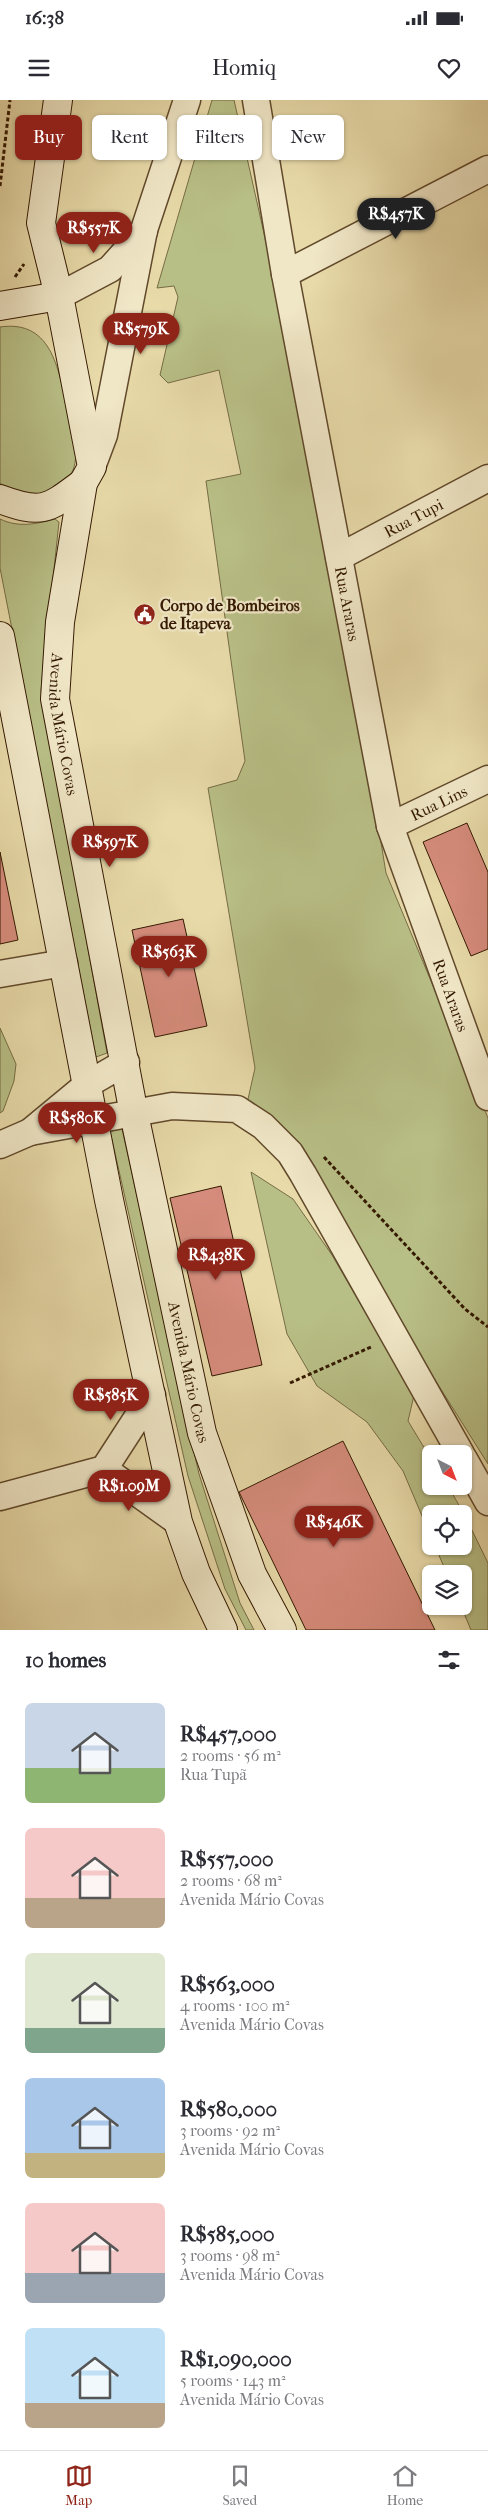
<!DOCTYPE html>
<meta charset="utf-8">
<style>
:root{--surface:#fff;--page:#f2f2f3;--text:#2b2b33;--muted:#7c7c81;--line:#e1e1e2;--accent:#8f2418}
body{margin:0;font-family:"IM FELL French Canon",serif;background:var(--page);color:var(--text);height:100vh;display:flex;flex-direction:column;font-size:19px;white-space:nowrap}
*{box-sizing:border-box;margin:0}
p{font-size:16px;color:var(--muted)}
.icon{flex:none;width:28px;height:28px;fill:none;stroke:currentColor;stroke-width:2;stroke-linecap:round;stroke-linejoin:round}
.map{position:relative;height:1530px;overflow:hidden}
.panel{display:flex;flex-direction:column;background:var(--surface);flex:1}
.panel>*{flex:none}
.top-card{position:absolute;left:15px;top:15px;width:459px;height:45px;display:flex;gap:10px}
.needle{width:32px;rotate:138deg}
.fabs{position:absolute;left:422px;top:1345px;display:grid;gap:10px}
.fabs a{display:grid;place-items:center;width:50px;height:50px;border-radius:8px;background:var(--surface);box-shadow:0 1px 4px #0004;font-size:25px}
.price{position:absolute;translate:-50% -42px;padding:0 11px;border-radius:18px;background:var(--accent);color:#fff;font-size:16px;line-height:32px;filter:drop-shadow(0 1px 2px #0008)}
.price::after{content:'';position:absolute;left:50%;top:30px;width:15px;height:11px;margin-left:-8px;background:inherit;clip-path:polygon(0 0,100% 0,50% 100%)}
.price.active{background:#222;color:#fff}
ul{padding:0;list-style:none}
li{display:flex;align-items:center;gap:15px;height:125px;padding:0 25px}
li span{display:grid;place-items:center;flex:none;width:140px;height:100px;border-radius:8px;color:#555}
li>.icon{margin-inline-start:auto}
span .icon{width:60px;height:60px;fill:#fffc;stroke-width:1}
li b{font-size:21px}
h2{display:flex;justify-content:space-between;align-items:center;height:60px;padding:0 25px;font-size:21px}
.pill{padding:0 18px;border-radius:8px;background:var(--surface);box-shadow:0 1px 4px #0004;font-size:18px;line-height:45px}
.pill.active{background:var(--accent);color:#fff}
.status{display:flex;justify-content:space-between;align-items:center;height:35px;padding:0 25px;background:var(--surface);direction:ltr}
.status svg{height:14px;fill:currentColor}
header{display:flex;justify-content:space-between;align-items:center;height:65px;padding:0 25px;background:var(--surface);font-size:22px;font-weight:600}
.dock{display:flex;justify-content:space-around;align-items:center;height:70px;border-top:1px solid var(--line);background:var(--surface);font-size:14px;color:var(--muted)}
.dock a{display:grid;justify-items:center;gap:2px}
.dock .active{color:var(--accent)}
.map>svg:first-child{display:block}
</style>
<div class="status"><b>16:38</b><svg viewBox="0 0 49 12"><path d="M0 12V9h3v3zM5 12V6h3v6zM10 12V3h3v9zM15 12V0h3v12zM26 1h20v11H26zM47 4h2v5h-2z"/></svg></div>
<header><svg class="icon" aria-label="menu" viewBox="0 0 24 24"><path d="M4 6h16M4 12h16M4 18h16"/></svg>Homiq<svg class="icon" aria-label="heart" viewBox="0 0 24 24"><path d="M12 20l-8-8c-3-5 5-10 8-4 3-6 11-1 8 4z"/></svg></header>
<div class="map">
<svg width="488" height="1530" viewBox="0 0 488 1530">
<rect width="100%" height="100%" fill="#e8daa9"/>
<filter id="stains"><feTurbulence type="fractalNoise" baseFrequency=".004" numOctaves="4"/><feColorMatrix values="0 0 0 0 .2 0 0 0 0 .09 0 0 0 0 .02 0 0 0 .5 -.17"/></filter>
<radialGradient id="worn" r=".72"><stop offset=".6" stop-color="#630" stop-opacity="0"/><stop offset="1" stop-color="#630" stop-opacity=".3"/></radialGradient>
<!-- green -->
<path fill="#b8bf86" stroke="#766c44" d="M212 0H234L272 169 352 564 386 773 488 1018V1364L287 1045 246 1008 255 968 208 688 237 680 245 661 206 381 241 374 219 270 168 283 160 275 178 197 174 186 157 188Z
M0 227C54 219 59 274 68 313 71 331 80 352 73 370 67 384 43 395 28 395 18 395 8 388 0 383Z
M0 419C19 428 36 424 55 419L59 422 41 591 107 953 96 957 0 468Z
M0 928 16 964 14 981 3 1011 0 1013Z
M120 1020 199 1374 240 1503 254 1530H246L225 1489 188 1376 108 1022Z
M251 1072 293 1099 332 1155 394 1262 415 1291 408 1321 431 1359V1386H448L464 1414H431V1437L403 1371 367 1322 317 1286 287 1234Z
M464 1414 488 1463V1530H471L461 1506H464V1474H447L435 1446H464Z"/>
<!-- building -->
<path fill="#d68c7c" stroke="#341901" d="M467 723 488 772V849L471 856 423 742Z
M0 752 18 840 0 844Z
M183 819 207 926 155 937 132 830Z
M221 1086 262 1265 212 1276 170 1098Z
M343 1341 435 1530H306L239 1392Z"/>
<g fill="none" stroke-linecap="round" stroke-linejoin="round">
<defs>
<g id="street">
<path id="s1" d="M256 0 285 174 390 726 488 997"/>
<path d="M285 174 488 69"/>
<path d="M59 196 110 169 144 131"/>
<path d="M92 367 104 335 144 130 187 0"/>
<path id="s2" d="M339 457 488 378"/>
<path id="s3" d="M390 726 488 679"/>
<path d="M0 874 64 863"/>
<path d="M30 1032 172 1006 237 1009 263 1026 290 1053 303 1074 461 1354"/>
<path d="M0 1045 30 1032 88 984 126 962"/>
<path d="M464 1359 488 1402"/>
<path d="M104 1369 178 1422"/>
<path d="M0 1397 104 1369 152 1295"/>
</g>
<g id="secondary">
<path id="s4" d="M58 0 41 123 59 196 92 367 83 383 60 522 55 599 134 1014 202 1333 252 1474 282 1530"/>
<path d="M0 206 59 196"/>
<path d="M0 399C43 415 48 409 83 383"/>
<path d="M0 536 109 1100 178 1422 196 1473 223 1530"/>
</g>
</defs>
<!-- street casing -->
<use href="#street" stroke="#61492b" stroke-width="29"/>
<!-- secondary casing -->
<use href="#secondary" stroke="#341901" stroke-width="30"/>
<!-- path -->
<path stroke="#341901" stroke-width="3" stroke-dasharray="4 2.5" stroke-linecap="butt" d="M0 86 10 0
M15 177 24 164
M324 1057 465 1209 488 1227
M290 1283 371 1247"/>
<!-- street -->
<use href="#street" stroke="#f0e7c7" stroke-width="26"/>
<!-- secondary -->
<use href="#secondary" stroke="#f0e7c7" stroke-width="28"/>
</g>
<!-- icons -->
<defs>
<symbol id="civic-disc" viewBox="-11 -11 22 22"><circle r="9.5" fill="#8f2418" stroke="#f0e7c7"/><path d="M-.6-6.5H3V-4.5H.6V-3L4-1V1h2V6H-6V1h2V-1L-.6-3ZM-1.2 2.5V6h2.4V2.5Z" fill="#fff"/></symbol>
</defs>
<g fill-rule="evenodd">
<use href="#civic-disc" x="132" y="502" width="25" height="25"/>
</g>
<g text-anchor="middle" stroke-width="4.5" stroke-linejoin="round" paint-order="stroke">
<!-- street labels -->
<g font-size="16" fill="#341901" stroke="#f0e7c7">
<text dy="6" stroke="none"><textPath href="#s2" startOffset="84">Rua Tupi</textPath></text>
<text dy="6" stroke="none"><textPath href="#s1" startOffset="512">Rua Araras</textPath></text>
<text dy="6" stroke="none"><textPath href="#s4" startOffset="636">Avenida Mário Covas</textPath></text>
<text dy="6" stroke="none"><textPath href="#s3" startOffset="54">Rua Lins</textPath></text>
<text dy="6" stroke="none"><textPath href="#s1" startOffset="918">Rua Araras</textPath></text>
<text dy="6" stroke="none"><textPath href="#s4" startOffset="1296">Avenida Mário Covas</textPath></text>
</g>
<!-- poi labels -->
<g font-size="16" font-weight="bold" fill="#341901" stroke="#f0e7c7" text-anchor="start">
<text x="160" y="511">Corpo de Bombeiros<tspan x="160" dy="18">de Itapeva</tspan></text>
</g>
</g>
<rect width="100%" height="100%" filter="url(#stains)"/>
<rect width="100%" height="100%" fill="url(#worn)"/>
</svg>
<div class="fabs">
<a><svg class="needle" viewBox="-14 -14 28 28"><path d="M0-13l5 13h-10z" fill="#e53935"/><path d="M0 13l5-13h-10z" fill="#7c7c81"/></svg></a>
<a><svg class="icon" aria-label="locate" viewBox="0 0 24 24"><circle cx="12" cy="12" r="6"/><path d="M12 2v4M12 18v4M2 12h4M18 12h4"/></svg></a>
<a><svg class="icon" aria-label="layers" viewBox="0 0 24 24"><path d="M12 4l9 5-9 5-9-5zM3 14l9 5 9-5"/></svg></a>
</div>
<b class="price active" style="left:396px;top:140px">R$457K</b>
<b class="price" style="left:94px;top:154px">R$557K</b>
<b class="price" style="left:141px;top:255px">R$579K</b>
<b class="price" style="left:110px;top:768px">R$597K</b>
<b class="price" style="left:169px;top:878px">R$563K</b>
<b class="price" style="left:77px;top:1044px">R$580K</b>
<b class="price" style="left:216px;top:1181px">R$438K</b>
<b class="price" style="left:111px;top:1321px">R$585K</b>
<b class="price" style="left:129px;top:1412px">R$1.09M</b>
<b class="price" style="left:334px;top:1448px">R$546K</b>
<div class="top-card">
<a class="pill active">Buy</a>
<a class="pill">Rent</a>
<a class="pill">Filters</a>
<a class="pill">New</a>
</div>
</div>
<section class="panel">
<h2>10 homes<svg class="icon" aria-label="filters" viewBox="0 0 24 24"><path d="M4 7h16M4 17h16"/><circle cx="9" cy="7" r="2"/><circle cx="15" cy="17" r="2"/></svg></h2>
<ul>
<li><span style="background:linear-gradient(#c9d6e8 65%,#8fb573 0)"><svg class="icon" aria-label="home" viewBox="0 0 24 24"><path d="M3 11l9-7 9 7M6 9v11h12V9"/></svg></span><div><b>R$457,000</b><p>2 rooms · 56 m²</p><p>Rua Tupã</p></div></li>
<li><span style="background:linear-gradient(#f6c9c9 70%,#b9a48a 0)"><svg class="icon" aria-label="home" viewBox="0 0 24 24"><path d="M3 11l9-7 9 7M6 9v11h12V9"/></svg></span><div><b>R$557,000</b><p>2 rooms · 68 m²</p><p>Avenida Mário Covas</p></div></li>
<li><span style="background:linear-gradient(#dfe7d0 75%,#7fa58c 0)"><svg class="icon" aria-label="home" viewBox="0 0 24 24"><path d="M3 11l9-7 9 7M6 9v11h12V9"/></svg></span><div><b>R$563,000</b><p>4 rooms · 100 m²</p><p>Avenida Mário Covas</p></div></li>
<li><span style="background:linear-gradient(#a9c7e8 75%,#c2b280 0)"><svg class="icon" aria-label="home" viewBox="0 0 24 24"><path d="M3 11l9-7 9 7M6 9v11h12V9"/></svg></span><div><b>R$580,000</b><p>3 rooms · 92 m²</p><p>Avenida Mário Covas</p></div></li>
<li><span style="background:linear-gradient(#f6c9c9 70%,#9aa5b1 0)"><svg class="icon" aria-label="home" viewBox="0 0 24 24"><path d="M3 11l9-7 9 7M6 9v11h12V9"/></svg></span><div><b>R$585,000</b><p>3 rooms · 98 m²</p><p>Avenida Mário Covas</p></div></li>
<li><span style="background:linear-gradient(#bfe0f5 75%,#b9a48a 0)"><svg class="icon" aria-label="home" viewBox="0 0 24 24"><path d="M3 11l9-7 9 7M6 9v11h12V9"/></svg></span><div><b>R$1,090,000</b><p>5 rooms · 143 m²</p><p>Avenida Mário Covas</p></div></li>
</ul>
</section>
<nav class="dock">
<a class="active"><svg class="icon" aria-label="map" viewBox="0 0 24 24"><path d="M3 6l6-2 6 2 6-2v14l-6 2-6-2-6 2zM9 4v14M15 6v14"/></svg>Map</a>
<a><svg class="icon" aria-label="saved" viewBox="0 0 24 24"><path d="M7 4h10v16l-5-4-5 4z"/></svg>Saved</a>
<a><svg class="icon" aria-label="home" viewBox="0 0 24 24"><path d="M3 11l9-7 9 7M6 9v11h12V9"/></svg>Home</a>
</nav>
